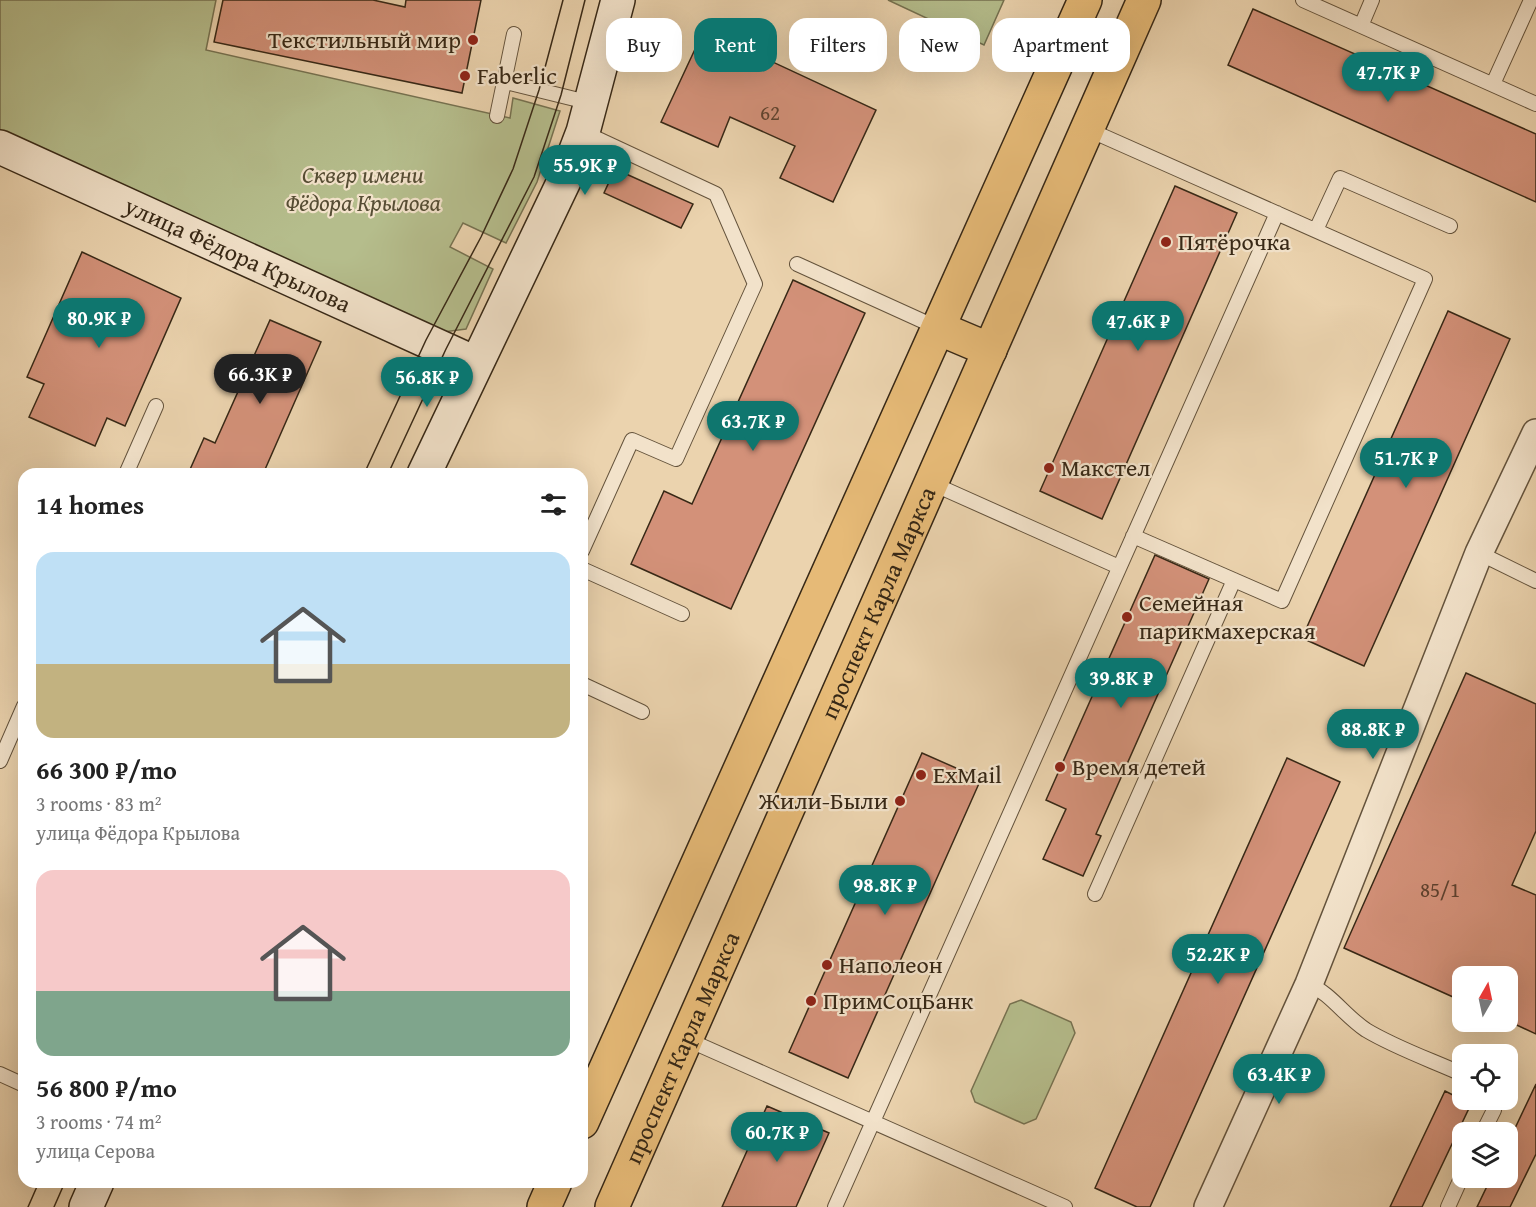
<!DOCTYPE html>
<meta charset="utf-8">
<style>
:root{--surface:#fff;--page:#f2f2f2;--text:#222;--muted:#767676;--accent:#0f766e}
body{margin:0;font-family:"Gentium Book Plus",serif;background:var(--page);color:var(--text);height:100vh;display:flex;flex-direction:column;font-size:22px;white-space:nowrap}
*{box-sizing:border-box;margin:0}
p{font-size:20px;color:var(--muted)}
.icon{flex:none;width:33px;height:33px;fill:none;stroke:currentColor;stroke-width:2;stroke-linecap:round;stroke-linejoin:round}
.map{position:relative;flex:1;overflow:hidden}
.details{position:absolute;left:18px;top:468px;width:570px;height:720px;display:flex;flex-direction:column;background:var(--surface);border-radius:18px;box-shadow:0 6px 24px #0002}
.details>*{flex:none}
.hud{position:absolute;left:606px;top:18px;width:570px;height:54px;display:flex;gap:12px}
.needle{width:39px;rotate:9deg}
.fabs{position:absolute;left:1452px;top:966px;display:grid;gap:12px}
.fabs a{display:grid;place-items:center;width:66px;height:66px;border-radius:12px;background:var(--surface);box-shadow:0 6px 24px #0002;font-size:30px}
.price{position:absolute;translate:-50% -51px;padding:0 14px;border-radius:21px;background:var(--accent);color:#fff;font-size:20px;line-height:39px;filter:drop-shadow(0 2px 3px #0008)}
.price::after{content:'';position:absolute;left:50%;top:36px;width:18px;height:14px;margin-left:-9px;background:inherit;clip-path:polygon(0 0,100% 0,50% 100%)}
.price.on{background:#222;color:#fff}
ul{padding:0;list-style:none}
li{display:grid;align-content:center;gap:12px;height:318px;padding:0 18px}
li span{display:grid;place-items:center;height:186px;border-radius:18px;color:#555}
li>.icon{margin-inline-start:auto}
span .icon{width:108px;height:108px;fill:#fffc;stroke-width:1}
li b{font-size:26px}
h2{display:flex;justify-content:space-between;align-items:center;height:72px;padding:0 18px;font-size:26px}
.pill{padding:0 21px;border-radius:18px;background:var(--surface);box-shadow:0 6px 24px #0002;font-size:21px;line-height:54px}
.pill.on{background:var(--accent);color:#fff}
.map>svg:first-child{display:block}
</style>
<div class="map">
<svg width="1536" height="1207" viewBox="0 0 1536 1207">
<rect width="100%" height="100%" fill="#ebd3ae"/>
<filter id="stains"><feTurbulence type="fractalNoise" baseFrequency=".00333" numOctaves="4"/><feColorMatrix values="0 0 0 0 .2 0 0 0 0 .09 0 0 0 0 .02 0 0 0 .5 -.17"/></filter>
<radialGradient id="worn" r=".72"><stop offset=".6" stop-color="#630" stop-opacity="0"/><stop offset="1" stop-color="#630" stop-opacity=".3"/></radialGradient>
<!-- green -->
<path fill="#b5bd8c" stroke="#767251" stroke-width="1.5" d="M0 0H216L206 50 510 118 513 98 560 111 537 182 506 243 463 223 450 247 493 269 466 329 443 332 0 138Z
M888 0H1004L984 45Z
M1021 1000 1071 1022 1075 1033 1036 1119 1024 1124 975 1102 971 1091 1010 1004Z"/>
<!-- building -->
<path fill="#d39179" stroke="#372816" stroke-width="1.5" d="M223 0H373L405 7 406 0H481L462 93 214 42Z
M1253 9 1536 134V202L1228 65Z
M704 30 876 110 833 202 780 178 795 146 730 117 718 147 661 122Z
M615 169 693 204 681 228 604 193Z
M1175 186 1237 213 1102 519 1040 491Z
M82 252 181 298 125 426 107 418 95 446 29 417 44 384 27 377Z
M793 280 865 313 731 609 631 564 664 491 692 504Z
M1448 311 1510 339 1364 666 1302 638Z
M270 320 321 342 263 474H188L204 438 215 443Z
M1155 555 1209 579 1096 834 1101 836 1083 876 1043 859 1066 809 1046 800Z
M1466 673 1536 704V831L1512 885 1536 895V1034L1508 1021V976H1462V1001L1344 948Z
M922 753 981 779 848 1078 789 1052Z
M1287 758 1340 782 1150 1207H1137L1095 1188Z
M1536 1084V1154L1510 1207H1477L1491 1178H1508V1143Z
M1445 1091 1471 1104 1422 1207H1390Z
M767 1106 829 1133 796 1207H722Z"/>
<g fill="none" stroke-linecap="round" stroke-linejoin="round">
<defs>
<path id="lane" d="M1303 0 1536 104
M1361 26 1372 0
M506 82 591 103
M1493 84 1531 0
M497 116 514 34
M1087 129 1425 279 1282 601 1133 536
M1316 230 1340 178 1450 226
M797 264 938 328
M126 474 156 406
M931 483 1119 567
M582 551 632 440 676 459 755 284 716 194 583 132
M1479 553 1536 581
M582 569 682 614
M582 684 642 712
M0 761 24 706
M1095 894 1234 580
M1309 984C1331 994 1345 1016 1366 1030 1396 1048 1431 1060 1462 1074
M686 1039 1065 1207
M0 1074 24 1085
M1483 1132 1494 1110 1490 1100
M835 1207 1277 213
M1448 1207 1462 1176"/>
<path id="street" d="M1208 1207 1309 984 1479 553 1536 433"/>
<g id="secondary">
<path id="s1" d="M0 147 475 363"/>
<path d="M424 474 565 179 583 132 618 0"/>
<path d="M86 1207 97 1182"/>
</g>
<g id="primary">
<path d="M938 328 990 350"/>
<path d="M582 1122 1085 0"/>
<path d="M544 1207 555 1182"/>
<path id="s2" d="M612 1207 1144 0"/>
</g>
</defs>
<!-- lane casing -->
<use href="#lane" stroke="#64533c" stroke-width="16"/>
<!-- street casing -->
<use href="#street" stroke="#64533c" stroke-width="30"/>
<!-- secondary casing -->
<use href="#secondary" stroke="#372816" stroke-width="36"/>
<!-- primary casing -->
<use href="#primary" stroke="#372816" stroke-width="36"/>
<!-- lane -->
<use href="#lane" stroke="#f2e2ca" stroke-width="14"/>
<!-- street -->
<use href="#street" stroke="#f2e2ca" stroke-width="27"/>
<!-- secondary -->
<use href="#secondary" stroke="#f2e2ca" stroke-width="33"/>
<!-- primary -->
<use href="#primary" stroke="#e6ba77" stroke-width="33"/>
<!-- tram -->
<path stroke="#372816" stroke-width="1.5" d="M364 474 426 340 481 237 513 169 539 90 563 0
M388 474 446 349 534 177 561 95 585 0
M28 1207 39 1182
M54 1207 65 1182"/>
</g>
<!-- markers -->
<g fill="#8f2418" stroke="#f2e2ca" stroke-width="2">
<circle cx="473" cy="40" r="6"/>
<circle cx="465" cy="76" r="6"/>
<circle cx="1166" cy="242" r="6"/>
<circle cx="1049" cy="468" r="6"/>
<circle cx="1127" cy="617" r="6"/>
<circle cx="1060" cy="767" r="6"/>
<circle cx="921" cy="775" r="6"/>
<circle cx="900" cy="801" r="6"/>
<circle cx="827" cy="965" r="6"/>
<circle cx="811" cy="1001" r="6"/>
</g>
<g text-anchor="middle" stroke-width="4.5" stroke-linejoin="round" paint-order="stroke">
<!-- number labels -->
<g font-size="21" fill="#5e422f">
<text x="770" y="120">62</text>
<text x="1440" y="897">85/1</text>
</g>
<!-- poi labels -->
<g font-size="24" fill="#372816" stroke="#f2e2ca" text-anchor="start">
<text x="461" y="48" text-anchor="end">Текстильный мир</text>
<text x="477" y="84">Faberlic</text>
<text x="1178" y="250">Пятёрочка</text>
<text x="1061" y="476">Макстел</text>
<text x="1139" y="611">Семейная<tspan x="1139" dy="28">парикмахерская</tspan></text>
<text x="1072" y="775">Время детей</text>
<text x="933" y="783">ExMail</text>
<text x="888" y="809" text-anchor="end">Жили-Были</text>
<text x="839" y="973">Наполеон</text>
<text x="823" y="1009">ПримСоцБанк</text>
</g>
<!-- park labels -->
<g font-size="24" font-style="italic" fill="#564d34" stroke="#f2e2ca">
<text x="363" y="183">Сквер имени<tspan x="363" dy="28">Фёдора Крылова</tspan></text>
</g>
<!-- street labels -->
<g font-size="24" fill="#372816" stroke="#f2e2ca">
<text dy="8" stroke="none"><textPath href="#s1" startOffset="261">улица Фёдора Крылова</textPath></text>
<text dy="8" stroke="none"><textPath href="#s2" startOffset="660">проспект Карла Маркса</textPath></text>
<text dy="8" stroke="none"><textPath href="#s2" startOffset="174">проспект Карла Маркса</textPath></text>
</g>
</g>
<rect width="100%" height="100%" filter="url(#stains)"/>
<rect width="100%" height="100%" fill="url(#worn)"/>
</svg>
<div class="fabs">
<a><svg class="needle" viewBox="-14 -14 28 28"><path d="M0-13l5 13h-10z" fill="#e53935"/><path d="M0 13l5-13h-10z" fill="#767676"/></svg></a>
<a><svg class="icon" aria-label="locate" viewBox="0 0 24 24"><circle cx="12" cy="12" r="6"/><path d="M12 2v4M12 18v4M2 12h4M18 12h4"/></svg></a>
<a><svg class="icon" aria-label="layers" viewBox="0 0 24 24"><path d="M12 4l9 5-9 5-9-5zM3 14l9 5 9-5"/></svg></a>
</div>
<b class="price" style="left:1388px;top:103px">47.7K ₽</b>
<b class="price" style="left:585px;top:196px">55.9K ₽</b>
<b class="price" style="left:99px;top:349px">80.9K ₽</b>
<b class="price" style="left:1138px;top:352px">47.6K ₽</b>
<b class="price on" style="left:260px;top:405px">66.3K ₽</b>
<b class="price" style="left:427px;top:408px">56.8K ₽</b>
<b class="price" style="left:753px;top:452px">63.7K ₽</b>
<b class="price" style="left:1406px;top:489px">51.7K ₽</b>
<b class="price" style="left:1121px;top:709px">39.8K ₽</b>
<b class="price" style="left:1373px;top:760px">88.8K ₽</b>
<b class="price" style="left:885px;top:916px">98.8K ₽</b>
<b class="price" style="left:1218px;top:985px">52.2K ₽</b>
<b class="price" style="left:1279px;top:1105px">63.4K ₽</b>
<b class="price" style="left:777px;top:1163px">60.7K ₽</b>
<div class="hud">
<a class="pill">Buy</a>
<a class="pill on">Rent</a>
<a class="pill">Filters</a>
<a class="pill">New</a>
<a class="pill">Apartment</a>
</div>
<section class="details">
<h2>14 homes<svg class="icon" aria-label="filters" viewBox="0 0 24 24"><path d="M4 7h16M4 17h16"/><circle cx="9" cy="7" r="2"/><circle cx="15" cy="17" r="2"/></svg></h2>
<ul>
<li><span style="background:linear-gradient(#bfe0f5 60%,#c2b280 0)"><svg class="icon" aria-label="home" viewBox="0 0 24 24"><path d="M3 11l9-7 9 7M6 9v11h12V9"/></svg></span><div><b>66 300 ₽/mo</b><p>3 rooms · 83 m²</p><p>улица Фёдора Крылова</p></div></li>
<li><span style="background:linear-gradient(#f6c9c9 65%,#7fa58c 0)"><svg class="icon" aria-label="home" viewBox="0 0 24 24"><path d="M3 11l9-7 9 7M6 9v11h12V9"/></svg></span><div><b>56 800 ₽/mo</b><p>3 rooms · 74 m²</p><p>улица Серова</p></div></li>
</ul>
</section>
</div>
